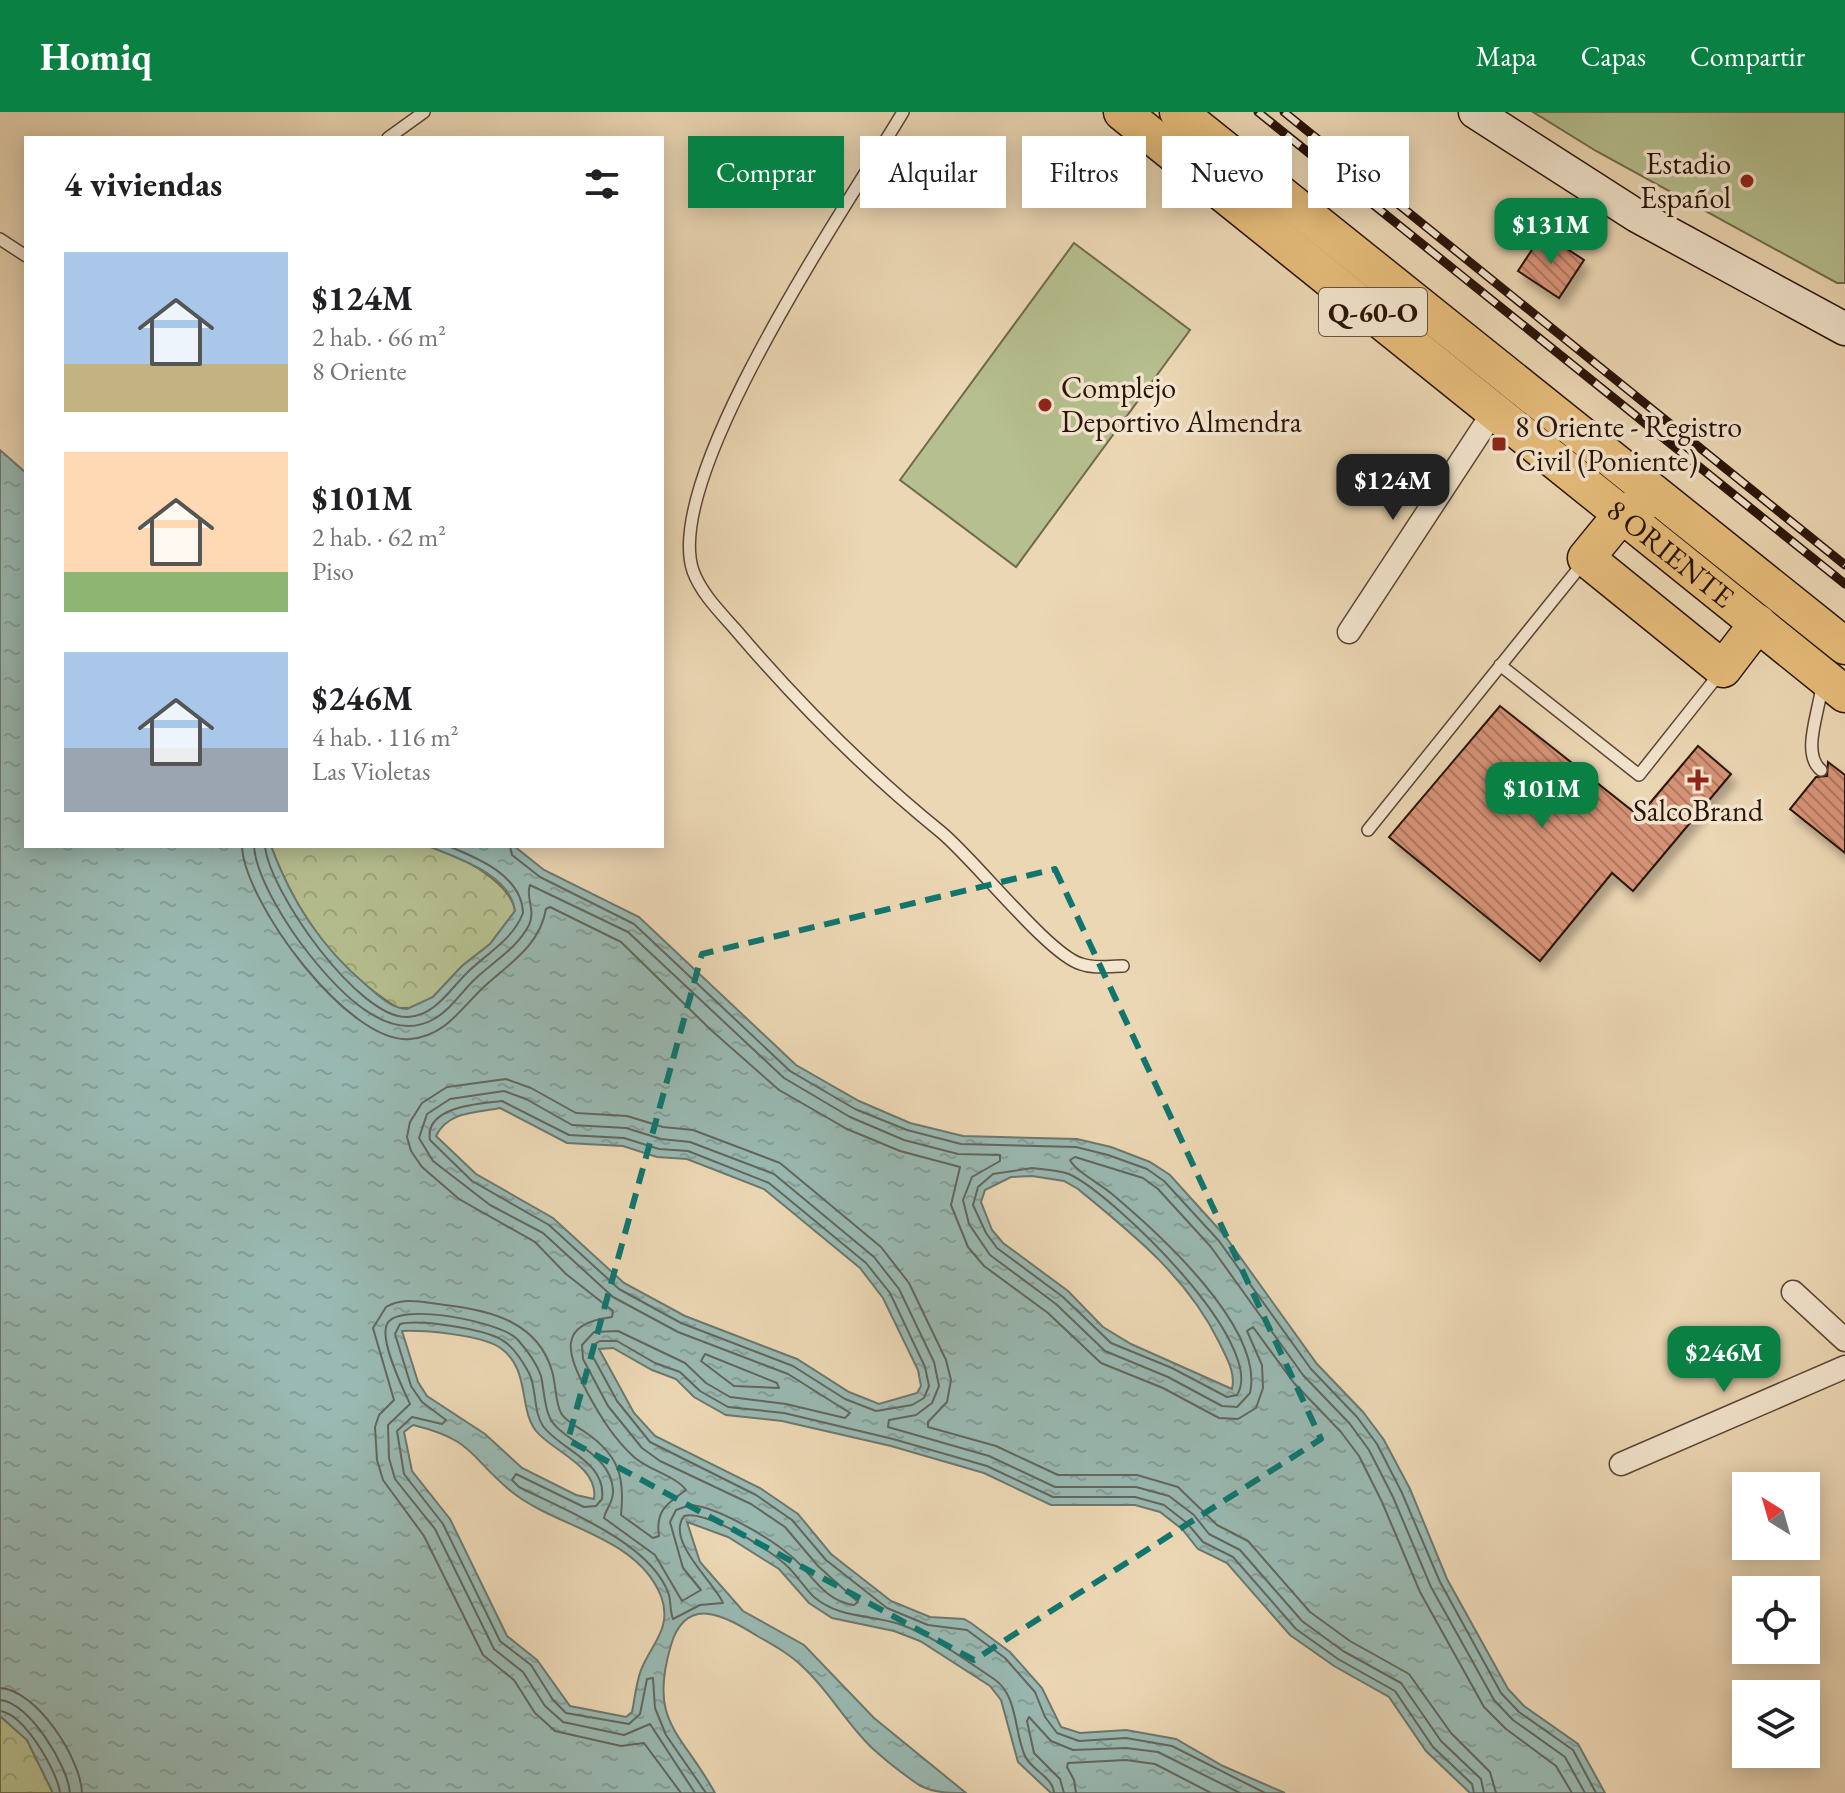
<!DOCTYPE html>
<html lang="es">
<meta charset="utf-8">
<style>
:root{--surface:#fff;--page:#f6f6f6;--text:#202124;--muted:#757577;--accent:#0b8043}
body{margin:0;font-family:"EB Garamond",serif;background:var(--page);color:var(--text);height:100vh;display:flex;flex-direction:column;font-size:30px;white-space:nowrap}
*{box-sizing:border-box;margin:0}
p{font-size:26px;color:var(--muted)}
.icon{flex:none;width:44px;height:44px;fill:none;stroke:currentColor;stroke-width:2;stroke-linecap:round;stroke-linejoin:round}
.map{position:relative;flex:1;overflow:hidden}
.panel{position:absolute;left:24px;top:24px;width:640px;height:712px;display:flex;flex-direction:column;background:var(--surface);border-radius:0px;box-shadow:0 4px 20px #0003}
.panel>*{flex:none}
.hud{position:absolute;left:688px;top:24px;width:760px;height:72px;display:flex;gap:16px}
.needle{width:52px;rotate:323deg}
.controls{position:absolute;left:1732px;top:1360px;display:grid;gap:16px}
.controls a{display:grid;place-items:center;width:88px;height:88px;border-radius:0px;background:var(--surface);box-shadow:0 4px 20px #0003;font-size:40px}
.price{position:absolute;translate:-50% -68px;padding:0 18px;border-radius:16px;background:var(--accent);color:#fff;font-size:26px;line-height:52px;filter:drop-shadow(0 2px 4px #0008)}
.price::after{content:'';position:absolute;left:50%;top:48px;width:24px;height:18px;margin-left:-12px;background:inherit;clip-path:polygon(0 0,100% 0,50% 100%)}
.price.active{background:#222;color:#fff}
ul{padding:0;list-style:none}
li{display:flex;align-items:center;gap:24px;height:200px;padding:0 40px}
li span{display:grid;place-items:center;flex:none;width:224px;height:160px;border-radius:0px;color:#555}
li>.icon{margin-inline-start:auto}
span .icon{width:96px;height:96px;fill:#fffc;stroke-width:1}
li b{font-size:34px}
h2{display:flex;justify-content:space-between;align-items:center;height:96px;padding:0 40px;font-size:34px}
.tag{padding:0 28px;border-radius:0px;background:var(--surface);box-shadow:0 4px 20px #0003;font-size:28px;line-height:72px}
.tag.active{background:var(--accent);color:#fff}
header{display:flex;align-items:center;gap:48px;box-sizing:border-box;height:112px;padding:0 40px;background:var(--accent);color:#fff}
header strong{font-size:38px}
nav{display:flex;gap:44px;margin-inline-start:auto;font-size:28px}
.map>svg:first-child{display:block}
</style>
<header>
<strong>Homiq</strong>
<nav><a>Mapa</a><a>Capas</a><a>Compartir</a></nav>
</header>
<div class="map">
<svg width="1845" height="1681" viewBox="0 0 1845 1681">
<defs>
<pattern id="forest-crowns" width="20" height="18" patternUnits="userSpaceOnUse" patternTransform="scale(2)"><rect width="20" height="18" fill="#b6bf8f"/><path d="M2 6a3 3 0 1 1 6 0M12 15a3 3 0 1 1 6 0" fill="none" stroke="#9da37a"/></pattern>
<pattern id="water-ripples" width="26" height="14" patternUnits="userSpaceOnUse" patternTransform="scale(2)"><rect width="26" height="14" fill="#99b9b2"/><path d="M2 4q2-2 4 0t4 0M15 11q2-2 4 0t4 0" fill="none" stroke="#849e98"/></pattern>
<pattern id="building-back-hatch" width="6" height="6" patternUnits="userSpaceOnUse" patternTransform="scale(2)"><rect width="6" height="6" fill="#d79377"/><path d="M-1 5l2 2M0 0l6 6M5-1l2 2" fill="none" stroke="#af7760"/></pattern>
<filter id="shadow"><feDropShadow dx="5" dy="9" stdDeviation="4" flood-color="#0004"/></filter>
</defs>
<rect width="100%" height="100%" fill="#ecd7b4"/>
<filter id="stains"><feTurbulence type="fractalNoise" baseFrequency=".0025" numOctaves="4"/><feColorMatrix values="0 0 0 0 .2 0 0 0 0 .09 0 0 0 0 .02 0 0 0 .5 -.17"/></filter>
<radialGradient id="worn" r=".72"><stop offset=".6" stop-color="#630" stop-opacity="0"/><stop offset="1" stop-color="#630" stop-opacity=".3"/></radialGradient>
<!-- forest -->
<path fill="url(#forest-crowns)" stroke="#706a4c" stroke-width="2" d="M271 734C322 734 375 728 425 734 452 737 511 770 515 799L490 832 462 854 433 885 415 896H398C336 858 296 801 271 734Z
M0 1604 27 1628 53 1681H0Z"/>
<!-- garden -->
<path fill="#b6bf8f" stroke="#706a4c" stroke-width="2" d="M1533 0H1845V171H1837L1596 39Z
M1074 131 1190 218 1016 455 900 368Z"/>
<!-- water -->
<path fill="url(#water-ripples)" stroke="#6d776e" stroke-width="2" fill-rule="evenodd" d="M0 338 26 361V734H271C291 789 320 834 365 872 378 883 390 896 407 897L433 885 462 854 490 832 515 799C510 762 457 746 428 734H514L544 758 639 805 796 953 859 989 910 1011 963 1024 1077 1027 1111 1035 1150 1050 1170 1063 1225 1124 1317 1252 1363 1300 1384 1328 1410 1377 1447 1467 1508 1577 1524 1594 1578 1632 1605 1681H1470L1426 1639 1389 1585 1334 1554 1290 1523 1227 1451 1198 1437 1182 1417 1160 1400 1135 1393H1051L984 1361 891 1334 782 1309 726 1303 694 1285 676 1267 652 1258 613 1236 599 1237 634 1301 655 1324 760 1376 798 1402 831 1442 891 1489 930 1505 964 1507 971 1511 1010 1540 1042 1576 1061 1615 1080 1621 1126 1618 1176 1627 1223 1654 1285 1681H1051L1018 1650 1001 1588 990 1574 920 1529 894 1519 832 1506 809 1491 779 1457 728 1425 687 1410 700 1450 743 1499 804 1533 874 1606 966 1681C948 1681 934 1681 919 1673 903 1662 885 1648 871 1635 846 1611 829 1579 804 1556 791 1543 775 1534 759 1525 728 1506 687 1480 671 1533 648 1611 681 1619 715 1681H53L27 1628 0 1604ZM500 996 567 1031 623 1034 657 1045 687 1047 764 1077 860 1156 883 1186 918 1258 921 1274 917 1281 879 1292 849 1280 797 1247 685 1204 624 1171 553 1106 476 1062 436 1024C448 999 476 1001 500 996ZM1032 1064 1064 1069 1078 1077C1133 1122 1187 1165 1219 1230 1226 1245 1236 1260 1232 1277L1131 1232 1103 1215 1068 1179 1003 1131 992 1118 981 1090 985 1078 1011 1065ZM402 1219C425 1218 480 1223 499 1235 531 1256 518 1296 536 1319 552 1339 599 1354 594 1387L576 1383 522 1356 485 1322 427 1284 418 1270ZM413 1313C475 1328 469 1345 512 1380 557 1416 637 1424 661 1484 673 1516 651 1532 641 1558 636 1571 635 1586 632 1600L626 1605 570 1594 537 1548 507 1524 450 1407 412 1359 404 1320Z"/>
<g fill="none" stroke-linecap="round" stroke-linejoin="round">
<!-- shore -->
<path stroke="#62665e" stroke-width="2" d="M242 734C244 790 349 933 410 927 447 924 462 894 487 872 512 850 540 832 546 797L550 795 621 830 711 918 779 978 847 1017 900 1039 960 1055 951 1093 968 1135 984 1154 1048 1201 1101 1251 1163 1276 1219 1306 1238 1307 1256 1296 1263 1276 1262 1253 1247 1219 1253 1215 1294 1271 1341 1320 1359 1344 1382 1390 1420 1480 1484 1595 1506 1617 1556 1654 1572 1681
M254 734C256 766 289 817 309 842 336 876 387 934 434 907 450 898 460 882 473 869 492 850 516 838 529 813 536 798 525 784 530 773L628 820 784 966 850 1005 904 1028 958 1042 1000 1043V1049L972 1065 963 1088 969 1112 990 1143 1056 1192 1105 1239 1168 1265 1222 1294 1237 1295 1250 1281C1265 1216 1156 1119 1112 1082 1101 1072 1076 1060 1070 1048L1075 1045 1143 1066 1158 1077 1211 1135 1303 1263 1350 1312 1369 1338 1393 1385 1431 1475 1494 1588 1513 1608 1565 1645 1585 1681
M265 734C269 779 359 908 408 905 437 903 451 875 470 858 489 840 513 827 523 801 522 764 478 746 448 734
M510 734 512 743 540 765 634 812 790 959 855 997 907 1018 961 1032 1076 1035 1108 1043 1147 1057 1164 1069 1219 1129 1311 1257 1357 1305 1377 1332 1402 1381 1440 1470 1501 1581 1519 1600 1573 1638 1596 1681
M502 989 569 1023 624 1026 659 1037 688 1039 769 1071 866 1151 890 1181 925 1255 929 1274 924 1286 912 1293 876 1299 845 1287 793 1254 681 1211 619 1177 549 1113 472 1069 430 1028C424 995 479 991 502 989Z
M1032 1056C1044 1057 1058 1058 1069 1062 1113 1082 1269 1233 1237 1283L1227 1285 1172 1256 1111 1231 1063 1185 997 1136 986 1121 973 1093 978 1075 993 1062Z
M705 1242 777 1271 779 1276 734 1274 701 1249Z
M0 1576C37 1578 81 1647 82 1681
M0 1588C29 1590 68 1654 70 1681
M0 1599C24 1602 57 1658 60 1681
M681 1681 644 1631 621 1634 555 1619 535 1601 514 1568 483 1543 424 1424 383 1368 377 1348 375 1315 379 1303 394 1288 373 1216 386 1195C404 1184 426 1191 445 1193 490 1198 538 1210 552 1259 556 1272 555 1289 561 1301 565 1309 578 1315 585 1320 619 1343 625 1365 621 1403L653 1426 659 1424C655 1398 668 1391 686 1378 676 1364 648 1358 634 1345 614 1327 600 1304 587 1280 567 1241 556 1212 612 1205L613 1199 566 1162 535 1130 459 1087 422 1055 411 1039 407 1025 410 1010 422 991 447 975 506 967 531 976 576 1001 627 1004 663 1015 693 1018 780 1051 881 1135 909 1171 946 1248 951 1268 947 1290 928 1310V1315L996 1334 1058 1363H1137L1178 1375 1217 1413 1248 1429 1310 1500 1350 1529 1409 1562 1451 1621 1490 1660 1496 1681
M695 1681 650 1612 624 1623 563 1610 545 1594 523 1560 494 1537 435 1417 395 1367 389 1346 388 1313 410 1292C403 1277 379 1228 387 1212 398 1189 503 1210 518 1228 526 1237 537 1252 541 1264 544 1277 544 1294 550 1306 561 1329 611 1340 613 1378 614 1390 606 1396 604 1406L655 1443 682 1489 701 1478 683 1456 670 1410 676 1398 690 1393C716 1394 770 1426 791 1444 812 1461 823 1489 854 1493L858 1490 818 1454 785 1415 751 1392 660 1349 642 1336 608 1294 583 1247 582 1233 594 1220 618 1219 685 1251 706 1271 730 1285 786 1292 845 1306 850 1301 788 1262 678 1220 613 1185 543 1121 490 1093 433 1049 419 1026 427 1002 450 987 504 979 526 987 572 1013 626 1016 661 1027 690 1030 774 1062 874 1145 899 1177 934 1250 939 1274 932 1291 916 1303 889 1308 888 1315 989 1344 1055 1375H1136L1169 1384 1194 1403 1209 1422 1240 1438 1302 1509 1343 1539 1401 1571 1441 1629 1481 1667 1484 1681
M706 1681 666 1623 655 1596 653 1566 647 1567 640 1602 629 1612 566 1601 553 1588 531 1553 500 1529 443 1412 404 1362 397 1319 412 1305 442 1312 446 1308 422 1290 411 1274 395 1222 400 1212C420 1207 484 1217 502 1228 513 1234 523 1250 529 1261 537 1277 533 1299 543 1314 560 1338 607 1349 602 1387L596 1394 584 1395 516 1362 512 1368 519 1375C564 1398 652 1431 669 1483 671 1491 670 1500 673 1507L700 1493 723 1491C715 1471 665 1429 684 1404 706 1398 769 1437 786 1453 796 1462 804 1475 814 1485 840 1507 870 1502 899 1512 934 1524 964 1547 994 1567 1018 1583 1014 1620 1025 1644 1031 1658 1053 1665 1054 1681
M1064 1681 1060 1667 1034 1641 1027 1609 1029 1605 1051 1629 1073 1638 1126 1636 1158 1640 1240 1681
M1076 1681 1074 1668 1067 1655 1068 1651 1126 1648 1155 1652 1211 1681
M1265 1681 1172 1634 1126 1626 1079 1629 1057 1621 1045 1605 1035 1580 1005 1546 967 1518 928 1513 887 1496 826 1448 792 1408 756 1383 650 1330 617 1289 592 1243 593 1233 600 1229H617L655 1251 680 1260 700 1279 728 1295 784 1301 893 1327 987 1354 1053 1385H1135L1164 1393 1187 1411 1203 1430 1233 1445 1296 1517 1338 1547 1395 1579 1433 1635 1472 1672 1474 1681"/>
</g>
<!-- building -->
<path fill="url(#building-back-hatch)" stroke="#2a1409" stroke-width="2" filter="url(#shadow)" d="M1543 121 1584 148 1559 186 1518 159Z
M1500 594 1639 704 1698 634 1731 662 1633 779 1612 761 1540 849 1389 725Z
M1828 650 1845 663V741L1790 697 1816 665 1827 664Z"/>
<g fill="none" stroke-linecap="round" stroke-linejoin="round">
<defs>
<path id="lane" d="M903 0C851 88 661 364 693 459 701 481 720 500 735 517 797 590 867 660 941 720 975 748 1049 843 1081 852 1094 857 1109 854 1123 854
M388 26 424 0
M0 127 26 144
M1500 553 1639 663 1720 561
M1821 658C1800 641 1821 596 1822 571
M1368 718 1583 451"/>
<path id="street" d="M1349 520 1494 299
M1793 1180 1845 1228
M1621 1352 1845 1255"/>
<path id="secondary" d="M1475 0 1637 104 1845 217"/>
<g id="primary">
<path id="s1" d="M1122 0 1845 582"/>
<path d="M1178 0 1845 534"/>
<path d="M1642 392 1622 402 1586 446 1723 557 1758 511"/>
</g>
</defs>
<!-- lane casing -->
<use href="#lane" stroke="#5a4534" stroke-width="14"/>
<!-- street casing -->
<use href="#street" stroke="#5a4534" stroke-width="25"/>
<!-- secondary casing -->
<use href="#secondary" stroke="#2a1409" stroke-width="35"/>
<!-- primary casing -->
<use href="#primary" stroke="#2a1409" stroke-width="39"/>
<!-- lane -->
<use href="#lane" stroke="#f3e5ce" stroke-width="11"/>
<!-- street -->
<use href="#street" stroke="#f3e5ce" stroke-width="22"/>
<!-- secondary -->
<use href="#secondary" stroke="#f3e5ce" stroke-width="32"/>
<!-- primary -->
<use href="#primary" stroke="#e6bc7a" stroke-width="36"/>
<defs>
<path id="rail" d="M1258 0 1845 472
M1284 0 1845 453"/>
</defs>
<!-- rail casing -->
<use href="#rail" stroke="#2a1409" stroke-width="9"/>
<!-- rail -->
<use href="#rail" stroke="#f3e5ce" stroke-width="6" stroke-dasharray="18" stroke-linecap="butt"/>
</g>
<!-- marked area -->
<path fill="none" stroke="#0f766e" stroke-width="6" stroke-dasharray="16 10" stroke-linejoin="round" d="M1055 757 1321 1327 974 1548 568 1328 702 842Z"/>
<!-- markers -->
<g fill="#8f2418" stroke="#f3e5ce" stroke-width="3">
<circle cx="1747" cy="69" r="8"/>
<circle cx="1045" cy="293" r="8"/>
<rect x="1491" y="324" width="16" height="16" rx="4"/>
<path d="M1694 656h8v8h8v8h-8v8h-8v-8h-8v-8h8z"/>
</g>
<g text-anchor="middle" stroke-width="7" stroke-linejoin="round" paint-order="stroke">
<!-- shield labels -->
<rect fill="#f3e5ce" stroke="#665344" stroke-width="2" x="1319" y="176" width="108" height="48" rx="6"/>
<g font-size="28" font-weight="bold" fill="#2a1409">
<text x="1373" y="210">Q-60-O</text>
</g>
<!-- poi labels -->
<g font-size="30" fill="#2a1409" stroke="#f3e5ce" text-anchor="start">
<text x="1731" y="62" text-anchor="end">Estadio<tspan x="1731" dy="34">Español</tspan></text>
<text x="1061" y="286">Complejo<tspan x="1061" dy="34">Deportivo Almendra</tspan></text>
<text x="1515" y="325">8 Oriente - Registro<tspan x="1515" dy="34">Civil (Poniente)</tspan></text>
<text x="1698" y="709" text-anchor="middle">SalcoBrand</text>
</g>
<!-- street labels -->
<g font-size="30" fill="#2a1409" stroke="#f3e5ce">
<text dy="10" stroke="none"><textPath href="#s1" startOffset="704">8 ORIENTE</textPath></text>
</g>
</g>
<rect width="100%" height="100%" filter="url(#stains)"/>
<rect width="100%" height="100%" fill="url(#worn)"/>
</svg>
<div class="controls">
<a><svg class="needle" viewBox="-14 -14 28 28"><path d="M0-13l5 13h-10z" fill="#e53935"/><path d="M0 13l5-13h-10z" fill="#757577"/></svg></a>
<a><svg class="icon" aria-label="locate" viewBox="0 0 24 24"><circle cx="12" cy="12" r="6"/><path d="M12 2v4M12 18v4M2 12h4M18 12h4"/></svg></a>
<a><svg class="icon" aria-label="layers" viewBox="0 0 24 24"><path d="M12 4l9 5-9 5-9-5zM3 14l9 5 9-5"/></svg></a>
</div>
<b class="price" style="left:1551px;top:154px">$131M</b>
<b class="price active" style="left:1393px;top:410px">$124M</b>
<b class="price" style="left:1542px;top:718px">$101M</b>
<b class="price" style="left:1724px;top:1282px">$246M</b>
<div class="hud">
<a class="tag active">Comprar</a>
<a class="tag">Alquilar</a>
<a class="tag">Filtros</a>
<a class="tag">Nuevo</a>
<a class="tag">Piso</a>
</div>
<section class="panel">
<h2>4 viviendas<svg class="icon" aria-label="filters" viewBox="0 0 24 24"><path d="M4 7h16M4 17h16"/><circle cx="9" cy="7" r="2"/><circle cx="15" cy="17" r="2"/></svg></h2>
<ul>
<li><span style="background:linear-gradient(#a9c7e8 70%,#c2b280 0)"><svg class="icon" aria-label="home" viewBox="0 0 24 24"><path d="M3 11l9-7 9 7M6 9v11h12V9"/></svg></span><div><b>$124M</b><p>2 hab. · 66 m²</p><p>8 Oriente</p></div></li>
<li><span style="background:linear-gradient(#ffd9b3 75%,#8fb573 0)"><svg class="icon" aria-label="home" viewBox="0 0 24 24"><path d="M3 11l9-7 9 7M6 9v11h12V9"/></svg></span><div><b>$101M</b><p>2 hab. · 62 m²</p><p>Piso</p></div></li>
<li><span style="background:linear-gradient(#a9c7e8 60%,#9aa5b1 0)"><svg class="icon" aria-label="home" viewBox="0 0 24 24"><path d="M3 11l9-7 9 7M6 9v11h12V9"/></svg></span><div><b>$246M</b><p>4 hab. · 116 m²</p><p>Las Violetas</p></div></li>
</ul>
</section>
</div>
